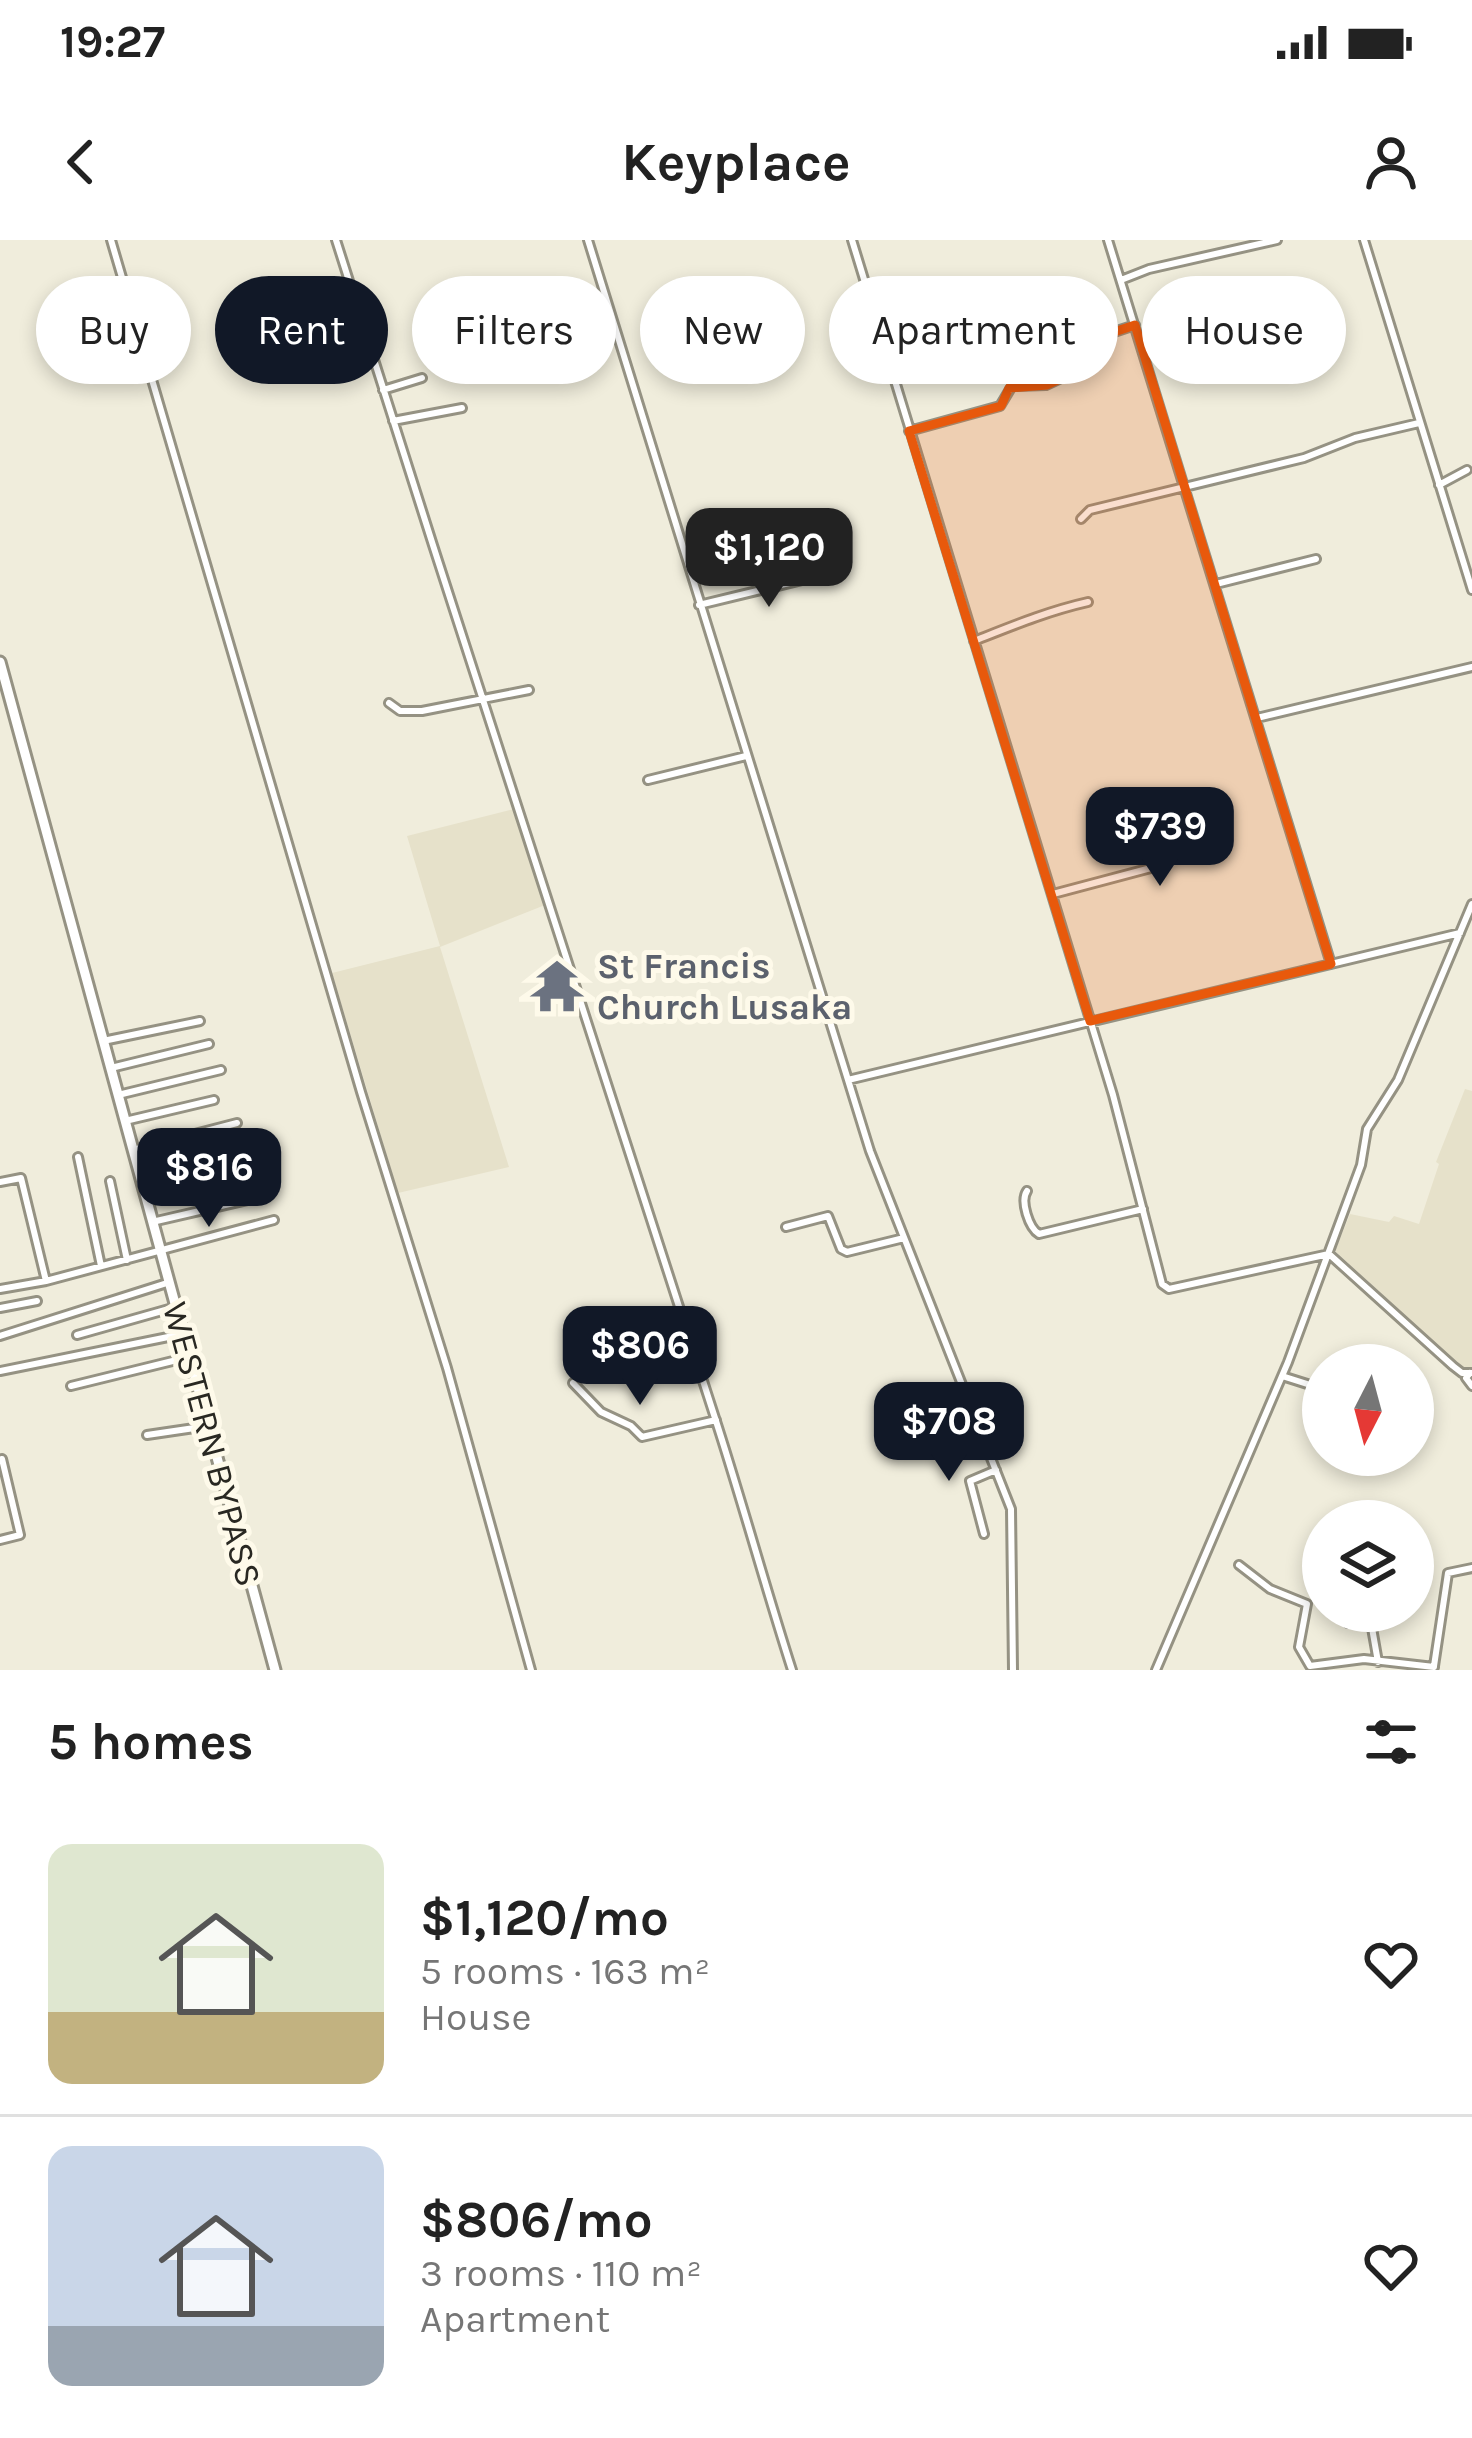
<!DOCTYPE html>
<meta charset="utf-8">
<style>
:root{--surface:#fff;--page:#f2f2f2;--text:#222;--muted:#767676;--line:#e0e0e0;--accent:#111827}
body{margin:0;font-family:Karla,sans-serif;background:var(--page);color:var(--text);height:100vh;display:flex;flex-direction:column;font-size:45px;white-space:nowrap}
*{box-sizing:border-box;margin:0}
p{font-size:39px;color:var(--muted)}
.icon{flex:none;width:66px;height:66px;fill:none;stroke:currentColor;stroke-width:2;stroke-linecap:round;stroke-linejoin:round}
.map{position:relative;height:1430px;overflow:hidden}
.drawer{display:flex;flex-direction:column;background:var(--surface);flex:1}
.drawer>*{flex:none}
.top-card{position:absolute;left:36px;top:36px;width:1401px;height:108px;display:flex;gap:24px}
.needle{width:78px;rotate:186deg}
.buttons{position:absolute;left:1302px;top:1104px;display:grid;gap:24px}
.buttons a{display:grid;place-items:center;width:132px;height:132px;border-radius:50%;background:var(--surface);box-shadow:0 6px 18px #0003;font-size:60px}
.price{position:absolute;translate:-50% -102px;padding:0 27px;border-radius:24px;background:var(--accent);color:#fff;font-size:39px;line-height:78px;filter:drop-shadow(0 3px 6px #0008)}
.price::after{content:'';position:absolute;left:50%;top:72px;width:36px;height:27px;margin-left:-18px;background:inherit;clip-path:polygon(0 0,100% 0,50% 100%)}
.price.active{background:#222;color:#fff}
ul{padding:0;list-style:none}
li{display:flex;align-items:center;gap:36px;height:300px;padding:0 48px}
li+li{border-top:3px solid var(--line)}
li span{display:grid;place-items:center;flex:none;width:336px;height:240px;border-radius:24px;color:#555}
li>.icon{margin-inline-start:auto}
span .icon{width:144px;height:144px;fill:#fffc;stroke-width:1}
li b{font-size:51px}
h2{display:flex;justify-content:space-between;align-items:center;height:144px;padding:0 48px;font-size:51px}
.pill{padding:0 42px;border-radius:54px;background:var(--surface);box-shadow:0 6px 18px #0003;font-size:42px;line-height:108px}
.pill.active{background:var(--accent);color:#fff}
.status{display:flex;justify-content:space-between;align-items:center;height:84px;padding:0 60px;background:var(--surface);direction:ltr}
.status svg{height:33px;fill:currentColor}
header{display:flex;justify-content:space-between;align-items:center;height:156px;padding:0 48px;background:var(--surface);font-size:54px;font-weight:700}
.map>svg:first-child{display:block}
</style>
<div class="status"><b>19:27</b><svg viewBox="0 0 49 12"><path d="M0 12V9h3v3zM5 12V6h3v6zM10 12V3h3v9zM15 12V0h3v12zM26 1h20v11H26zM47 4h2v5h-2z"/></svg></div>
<header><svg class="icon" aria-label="back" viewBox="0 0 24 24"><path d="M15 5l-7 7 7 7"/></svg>Keyplace<svg class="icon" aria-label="person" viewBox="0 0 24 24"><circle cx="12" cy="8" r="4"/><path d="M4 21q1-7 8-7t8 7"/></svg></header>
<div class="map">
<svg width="1472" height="1430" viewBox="0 0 1472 1430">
<rect width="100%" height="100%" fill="#f0eddc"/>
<!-- built -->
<path fill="#e6e1ca" d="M514 569 545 665 440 707 509 927 398 953 332 733 440 706 407 596Z
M1465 849 1472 851V1131L1467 1132 1335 1011 1350 974 1389 982 1394 976 1419 984 1439 924 1436 922Z"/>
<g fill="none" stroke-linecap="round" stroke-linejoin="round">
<defs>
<path id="minor" d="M111 0 361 852 447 1128 531 1430
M336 0C461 393 585 786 715 1178 742 1261 765 1346 792 1430
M588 0 870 911 1011 1269 1013 1430
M852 0 1113 855 1162 1044 1169 1049 1329 1014 1453 1126 1462 1133H1472
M1108 0 1331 724
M1364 0 1472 350
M1121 40 1149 29 1277 0
M383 150 422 138
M393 181 462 168
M909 191 1000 166 1012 146 1046 145 1099 120 1105 95 1135 85
M1439 245 1467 230
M1081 279 1090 270 1304 218 1355 198 1419 183
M1216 344 1316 319
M699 365 827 334
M974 401C1012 386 1048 371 1088 362
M389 463 400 471H422L529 450
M1257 478 1472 427
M648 540 746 516
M1053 654 1166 624 1170 613 1156 569
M103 801 200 781
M111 828 209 804
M848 840 1460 693
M118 855 221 830
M125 881 214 860
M133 910 237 883
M78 917 101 1026
M139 933 248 906
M110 941 127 1020
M0 942 21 938 46 1041 0 1049
M1027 951C1020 961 1029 988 1039 994L1143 969
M146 957 240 935
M152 982 256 958
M786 987 828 976 841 1009 847 1012 904 998
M46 1041 274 980
M0 1068 37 1061
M77 1095 176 1067
M0 1096 167 1043
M0 1131 183 1094
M1470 1133 1466 1138 1472 1146
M1282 1136 1323 1149
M573 1143 601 1172 631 1186 642 1197 716 1180
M71 1146 189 1117
M147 1195 208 1186
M1347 1219 1350 1215
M984 1294 970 1241 996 1230
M0 1300 20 1295 2 1219
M1239 1325 1270 1349 1307 1364 1299 1407 1310 1426 1364 1419 1434 1427
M1348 1383 1359 1381 1372 1388 1378 1422
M1434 1426 1448 1333 1472 1328
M1156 1430 1288 1122 1361 925 1367 889 1398 840 1472 664"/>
<path id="major" d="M0 422 275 1430"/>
</defs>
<!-- minor casing -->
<use href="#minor" stroke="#959283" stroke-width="12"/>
<!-- major casing -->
<use href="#major" stroke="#959283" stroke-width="15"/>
<!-- minor -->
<use href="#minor" stroke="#fff" stroke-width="6"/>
<!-- major -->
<use href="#major" stroke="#fff" stroke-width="9"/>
</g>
<!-- marked area -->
<path fill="#e8590c" fill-opacity="0.2" stroke="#e8590c" stroke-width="9" stroke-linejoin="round" d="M1135 85 1331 724 1090 781 909 191 1001 166 1009 148 1047 145 1102 119 1105 95Z"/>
<!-- icons -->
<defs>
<symbol id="temple-bare" viewBox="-9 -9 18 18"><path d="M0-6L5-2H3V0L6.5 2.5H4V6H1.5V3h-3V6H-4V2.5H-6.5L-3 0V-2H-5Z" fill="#6b7280" stroke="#fefaea" stroke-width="2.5" paint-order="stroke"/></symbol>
</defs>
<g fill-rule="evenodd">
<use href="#temple-bare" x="519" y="708" width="76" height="76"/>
</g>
<g text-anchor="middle" stroke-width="10" stroke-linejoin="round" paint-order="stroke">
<!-- worship labels -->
<g font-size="36" font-weight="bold" fill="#5b616d" stroke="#fefaea" text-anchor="start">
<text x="597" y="738">St Francis<tspan x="597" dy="41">Church Lusaka</tspan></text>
</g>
<!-- street labels -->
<g font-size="36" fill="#292822" stroke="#fefaea">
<text transform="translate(213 1204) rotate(75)" y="13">WESTERN BYPASS</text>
</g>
</g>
</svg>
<div class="buttons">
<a><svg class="needle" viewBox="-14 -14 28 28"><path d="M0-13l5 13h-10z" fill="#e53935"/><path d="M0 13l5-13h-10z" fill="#767676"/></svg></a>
<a><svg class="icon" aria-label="layers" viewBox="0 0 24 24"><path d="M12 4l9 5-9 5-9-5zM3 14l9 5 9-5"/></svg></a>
</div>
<b class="price active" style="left:769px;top:370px">$1,120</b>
<b class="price" style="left:1160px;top:649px">$739</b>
<b class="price" style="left:209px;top:990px">$816</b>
<b class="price" style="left:640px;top:1168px">$806</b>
<b class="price" style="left:949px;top:1244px">$708</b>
<div class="top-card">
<a class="pill">Buy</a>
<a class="pill active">Rent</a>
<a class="pill">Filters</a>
<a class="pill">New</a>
<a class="pill">Apartment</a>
<a class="pill">House</a>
</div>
</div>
<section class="drawer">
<h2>5 homes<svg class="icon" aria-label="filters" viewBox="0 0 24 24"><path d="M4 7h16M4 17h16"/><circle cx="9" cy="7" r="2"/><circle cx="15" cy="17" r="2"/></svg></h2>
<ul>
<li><span style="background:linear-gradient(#dfe7d0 70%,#c2b280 0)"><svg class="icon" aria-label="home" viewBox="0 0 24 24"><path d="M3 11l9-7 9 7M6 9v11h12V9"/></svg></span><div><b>$1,120/mo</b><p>5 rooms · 163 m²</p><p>House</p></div><svg class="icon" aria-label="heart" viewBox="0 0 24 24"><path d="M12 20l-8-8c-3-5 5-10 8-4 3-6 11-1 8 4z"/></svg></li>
<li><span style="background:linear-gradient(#c9d6e8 75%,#9aa5b1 0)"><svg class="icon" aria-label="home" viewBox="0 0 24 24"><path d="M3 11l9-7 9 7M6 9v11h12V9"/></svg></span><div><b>$806/mo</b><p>3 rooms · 110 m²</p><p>Apartment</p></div><svg class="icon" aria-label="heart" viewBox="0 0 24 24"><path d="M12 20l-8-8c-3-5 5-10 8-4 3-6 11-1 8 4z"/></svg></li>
</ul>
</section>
